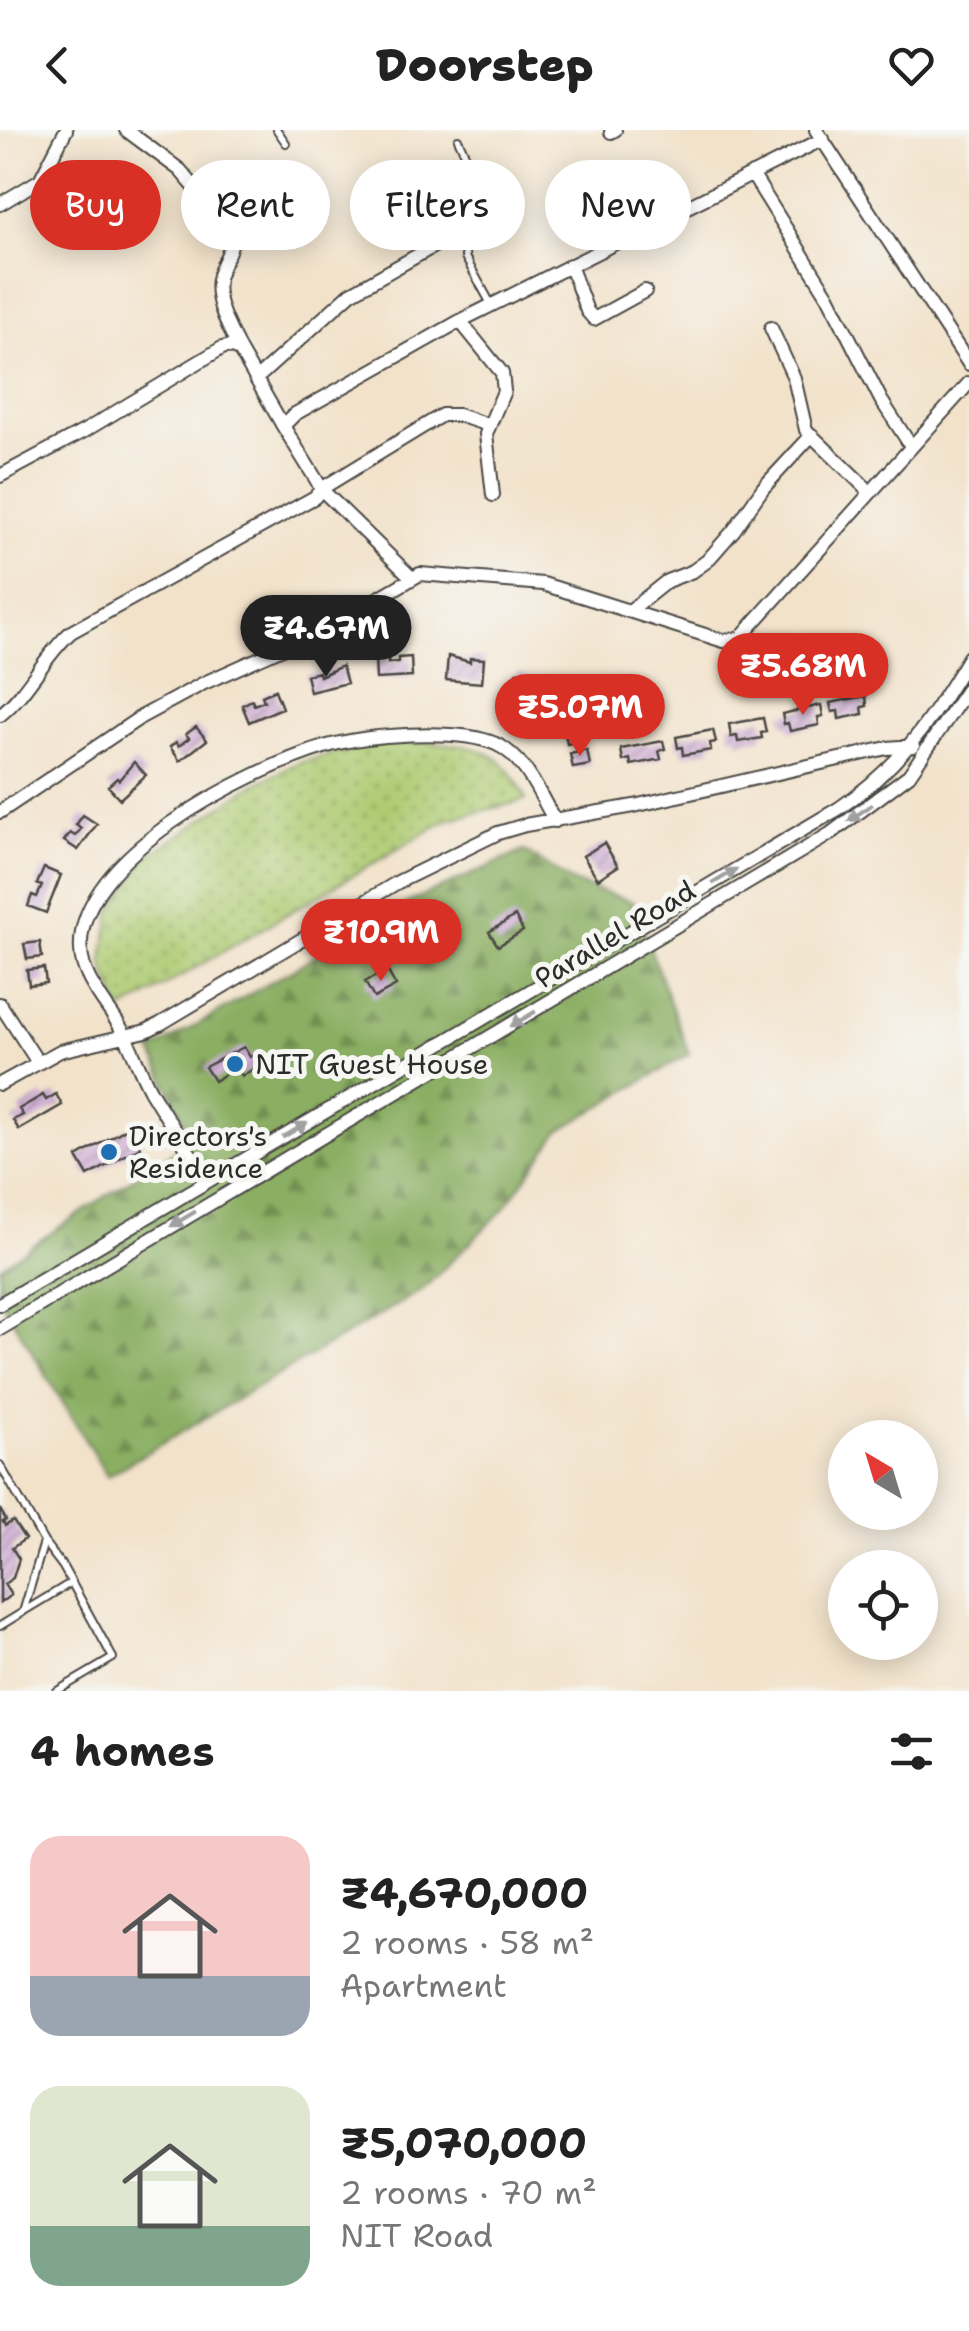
<!DOCTYPE html>
<meta charset="utf-8">
<style>
:root{--surface:#fff;--page:#f2f2f2;--text:#222;--muted:#767676;--accent:#d93025}
body{margin:0;font-family:"Shantell Sans",sans-serif;background:var(--page);color:var(--text);height:100vh;display:flex;flex-direction:column;font-size:38px;white-space:nowrap}
*{box-sizing:border-box;margin:0}
p{font-size:32px;color:var(--muted)}
.icon{flex:none;width:55px;height:55px;fill:none;stroke:currentColor;stroke-width:2;stroke-linecap:round;stroke-linejoin:round}
.map{position:relative;height:1561px;overflow:hidden}
.panel{display:flex;flex-direction:column;background:var(--surface);flex:1}
.panel>*{flex:none}
.top-card{position:absolute;left:30px;top:30px;width:910px;height:90px;display:flex;gap:20px}
.needle{width:65px;rotate:322deg}
.buttons{position:absolute;left:828px;top:1290px;display:grid;gap:20px}
.buttons a{display:grid;place-items:center;width:110px;height:110px;border-radius:50%;background:var(--surface);box-shadow:0 5px 25px #0003;font-size:50px}
.price{position:absolute;translate:-50% -85px;padding:0 22px;border-radius:35px;background:var(--accent);color:#fff;font-size:32px;line-height:65px;filter:drop-shadow(0 2px 5px #0008)}
.price::after{content:'';position:absolute;left:50%;top:60px;width:30px;height:22px;margin-left:-15px;background:inherit;clip-path:polygon(0 0,100% 0,50% 100%)}
.price.selected{background:#222;color:#fff}
ul{padding:0;list-style:none}
li{display:flex;align-items:center;gap:30px;height:250px;padding:0 30px}
li span{display:grid;place-items:center;flex:none;width:280px;height:200px;border-radius:30px;color:#555}
li>.icon{margin-inline-start:auto}
span .icon{width:120px;height:120px;fill:#fffc;stroke-width:1}
li b{font-size:42px}
h2{display:flex;justify-content:space-between;align-items:center;height:120px;padding:0 30px;font-size:42px}
.chip{padding:0 35px;border-radius:45px;background:var(--surface);box-shadow:0 5px 25px #0003;font-size:35px;line-height:90px}
.chip.selected{background:var(--accent);color:#fff}
header{display:flex;justify-content:space-between;align-items:center;height:130px;padding:0 30px;background:var(--surface);font-size:45px;font-weight:800}
.map>svg:first-child{display:block}
</style>
<header><svg class="icon" aria-label="back" viewBox="0 0 24 24"><path d="M15 5l-7 7 7 7"/></svg>Doorstep<svg class="icon" aria-label="heart" viewBox="0 0 24 24"><path d="M12 20l-8-8c-3-5 5-10 8-4 3-6 11-1 8 4z"/></svg></header>
<div class="map">
<svg width="969" height="1561" viewBox="0 0 969 1561">
<defs>
<pattern id="forest-firs" width="22" height="20" patternUnits="userSpaceOnUse" patternTransform="scale(2.5)"><rect width="22" height="20" fill="#8aae62"/><path d="M5 1l3.5 6h-7zM16 11l3.5 6h-7z" fill="#718e51"/></pattern>
<pattern id="park-dots" width="8" height="8" patternUnits="userSpaceOnUse" patternTransform="scale(2.5)"><rect width="8" height="8" fill="#adca70"/><path d="M2 2h.1M6 6h.1" fill="none" stroke="#8da45c" stroke-width="1.8" stroke-linecap="round"/></pattern>
<pattern id="building-hatch" width="6" height="6" patternUnits="userSpaceOnUse" patternTransform="scale(2.5)"><rect width="6" height="6" fill="#d1b2d6"/><path d="M-1 1l2-2M0 6l6-6M5 7l2-2" fill="none" stroke="#aa91ae"/></pattern>
</defs>
<rect width="100%" height="100%" fill="#f6f6f2"/>
<filter id="ink" filterUnits="userSpaceOnUse"><feTurbulence type="fractalNoise" baseFrequency=".01" numOctaves="2"/><feDisplacementMap in="SourceGraphic" scale="20" xChannelSelector="R" yChannelSelector="G"/><feConvolveMatrix kernelMatrix="1 2 1 2 8 2 1 2 1" color-interpolation-filters="sRGB"/></filter>
<filter id="wash" filterUnits="userSpaceOnUse"><feTurbulence type="fractalNoise" baseFrequency=".0048" numOctaves="4" result="noise"/><feDisplacementMap in="SourceGraphic" scale="40" xChannelSelector="R" yChannelSelector="G"/><feGaussianBlur stdDeviation="2.25" result="paint"/><feColorMatrix in="noise" values="0 0 0 0 0 0 0 0 0 0 0 0 0 0 0 0 0 1.4 0 .05"/><feComposite in="paint" operator="in"/></filter>
<g filter="url(#wash)">
<rect width="100%" height="100%" fill="#f2e2ca"/>
<!-- forest -->
<path fill="url(#forest-firs)" stroke="#5a6c46" stroke-width="2.5" d="M524 721 572 752 633 772 689 924 559 1001 504 1079 422 1160 107 1346 0 1169V1137L192 1009 152 921 409 772Z"/>
<!-- park -->
<path fill="url(#park-dots)" stroke="#6c7a4e" stroke-width="2.5" d="M422 612C474 615 504 617 526 670L447 690 122 881 102 833 112 780 146 728 248 658 298 633 370 614Z"/>
<g id="blocks">
<!-- building -->
<path fill="url(#building-hatch)" d="M448 526 470 532V528L484 529 482 553 446 550Z
M411 527 412 547 376 549 375 529 388 528V533L398 532V528Z
M342 536 347 553 310 562 306 545 319 542 320 546Z
M517 542 527 544 526 549 539 553 540 548 553 552 548 569 512 559Z
M275 560 282 578 249 592 242 575 252 570 254 575 264 571 262 566Z
M866 566 867 576 862 577 863 584 839 589 838 581 832 582 830 573Z
M821 575 823 586 818 587 819 595 790 601 788 593 784 594 782 584Z
M763 588 766 602 761 603 762 608 738 612 737 606 731 607 729 594Z
M580 595 583 611 567 614 564 597Z
M196 597 207 610 180 631 170 617 176 612 179 616 189 608 186 604Z
M713 600 716 612 710 613 711 620 683 625 682 617 678 618 676 607Z
M663 611 665 619 659 621 661 629 631 635 630 629 623 631 621 619Z
M587 620 590 635 573 638 570 624Z
M134 632 146 645 120 669 108 656 117 648 119 650Z
M83 685 97 694 78 720 64 711 70 703 75 706 81 699 76 695Z
M604 713 618 736 598 749 583 726Z
M44 738 61 745 46 783 28 776 32 765 37 767 42 756 37 754Z
M515 786 523 801 498 816 489 802Z
M40 812 42 827 27 829 24 814Z
M44 838 46 853 29 855 27 840Z
M387 840 396 856 374 868 365 852Z
M244 917 250 927 259 921 265 931 242 946 237 937 214 951 205 937Z
M56 964 62 975 19 1000 13 990 23 985 19 979 43 965 46 970Z
M129 997 140 1017 88 1046 77 1027Z
M0 1379 6 1390 3 1392 5 1396 13 1391 25 1409 12 1418 19 1429 13 1448 4 1454 11 1465 0 1473Z"/>
</g>
</g>
<g filter="url(#ink)">
<use href="#blocks" fill-opacity="0" stroke="#494643" stroke-width="2.5"/>
<g fill="none" stroke-linecap="round" stroke-linejoin="round">
<defs>
<path id="service" d="M277 0 286 13
M458 9 487 71 486 82 466 112 465 127 491 174
M0 1335 44 1412 23 1482 0 1496
M44 1412 63 1437 113 1528 57 1561
M24 1481 72 1452"/>
<path id="minor" d="M126 0 180 40 232 101C234 120 222 131 218 149 214 173 230 199 240 221
M816 0 969 234
M611 2 615 0
M752 44 828 166 881 270 911 316
M0 74 40 50 66 0
M570 135 587 181 594 189 645 161
M460 191 502 243 504 261 486 304 493 365
M771 198 794 248 806 300 870 362
M256 249 351 163 443 111
M0 346 86 300 222 218 231 216 240 221 283 296
M412 448 321 359 442 285H458L488 295
M632 479 667 451 693 441 707 431 734 400 763 358 812 305
M0 585C29 562 43 527 71 502L315 367 321 359 317 351 283 296 295 284 460 191 823 9
M0 682 141 587 204 553 325 499 420 444 543 454 724 511 740 508 969 253
M0 874 37 931
M0 954 60 921 146 901 160 894 398 752 498 703 525 695 634 676 887 618 913 616
M208 1051C189 1022 169 992 151 962 140 942 133 920 122 900 108 875 82 850 81 820 75 727 249 640 324 617 364 605 457 597 496 614 525 627 539 664 555 691
M0 1174 838 679C900 637 931 591 969 527
M0 1199 830 704 909 645 969 557"/>
</defs>
<!-- service casing -->
<use href="#service" stroke="#494643" stroke-width="10"/>
<!-- minor casing -->
<use href="#minor" stroke="#494643" stroke-width="16"/>
<!-- service -->
<use href="#service" stroke="#fff" stroke-width="6"/>
<!-- minor -->
<use href="#minor" stroke="#fff" stroke-width="12"/>
</g>
<!-- one-way arrows -->
<defs><path id="oneway-solid" d="M-6-.8H1V-3.2L6.5 0L1 3.2V.8H-6Z" transform="scale(2.5)"/></defs>
<g fill="#a0a0a0">
<use href="#oneway-solid" transform="translate(860 683) rotate(145)"/>
<use href="#oneway-solid" transform="translate(725 746) rotate(-31)"/>
<use href="#oneway-solid" transform="translate(523 889) rotate(149)"/>
<use href="#oneway-solid" transform="translate(295 1000) rotate(-31)"/>
<use href="#oneway-solid" transform="translate(183 1089) rotate(149)"/>
</g>
</g>
<!-- markers -->
<g fill="#1f6fb2" stroke="#f6f6f2" stroke-width="4">
<circle cx="235" cy="934" r="10"/>
<circle cx="109" cy="1022" r="10"/>
</g>
<g text-anchor="middle" stroke-width="10" stroke-linejoin="round" paint-order="stroke">
<!-- street labels -->
<g font-size="28" fill="#2b2b2b" stroke="#f6f6f2">
<text transform="translate(615 804) rotate(-31)" y="10">Parallel Road</text>
</g>
<!-- poi labels -->
<g font-size="28" fill="#2b2b2b" stroke="#f6f6f2" text-anchor="start">
<text x="255" y="944">NIT Guest House</text>
<text x="129" y="1016">Directors's<tspan x="129" dy="32">Residence</tspan></text>
</g>
</g>
</svg>
<div class="buttons">
<a><svg class="needle" viewBox="-14 -14 28 28"><path d="M0-13l5 13h-10z" fill="#e53935"/><path d="M0 13l5-13h-10z" fill="#767676"/></svg></a>
<a><svg class="icon" aria-label="locate" viewBox="0 0 24 24"><circle cx="12" cy="12" r="6"/><path d="M12 2v4M12 18v4M2 12h4M18 12h4"/></svg></a>
</div>
<b class="price selected" style="left:326px;top:550px">₹4.67M</b>
<b class="price" style="left:803px;top:588px">₹5.68M</b>
<b class="price" style="left:580px;top:629px">₹5.07M</b>
<b class="price" style="left:381px;top:854px">₹10.9M</b>
<div class="top-card">
<a class="chip selected">Buy</a>
<a class="chip">Rent</a>
<a class="chip">Filters</a>
<a class="chip">New</a>
</div>
</div>
<section class="panel">
<h2>4 homes<svg class="icon" aria-label="filters" viewBox="0 0 24 24"><path d="M4 7h16M4 17h16"/><circle cx="9" cy="7" r="2"/><circle cx="15" cy="17" r="2"/></svg></h2>
<ul>
<li><span style="background:linear-gradient(#f6c9c9 70%,#9aa5b1 0)"><svg class="icon" aria-label="home" viewBox="0 0 24 24"><path d="M3 11l9-7 9 7M6 9v11h12V9"/></svg></span><div><b>₹4,670,000</b><p>2 rooms · 58 m²</p><p>Apartment</p></div></li>
<li><span style="background:linear-gradient(#dfe7d0 70%,#7fa58c 0)"><svg class="icon" aria-label="home" viewBox="0 0 24 24"><path d="M3 11l9-7 9 7M6 9v11h12V9"/></svg></span><div><b>₹5,070,000</b><p>2 rooms · 70 m²</p><p>NIT Road</p></div></li>
</ul>
</section>
